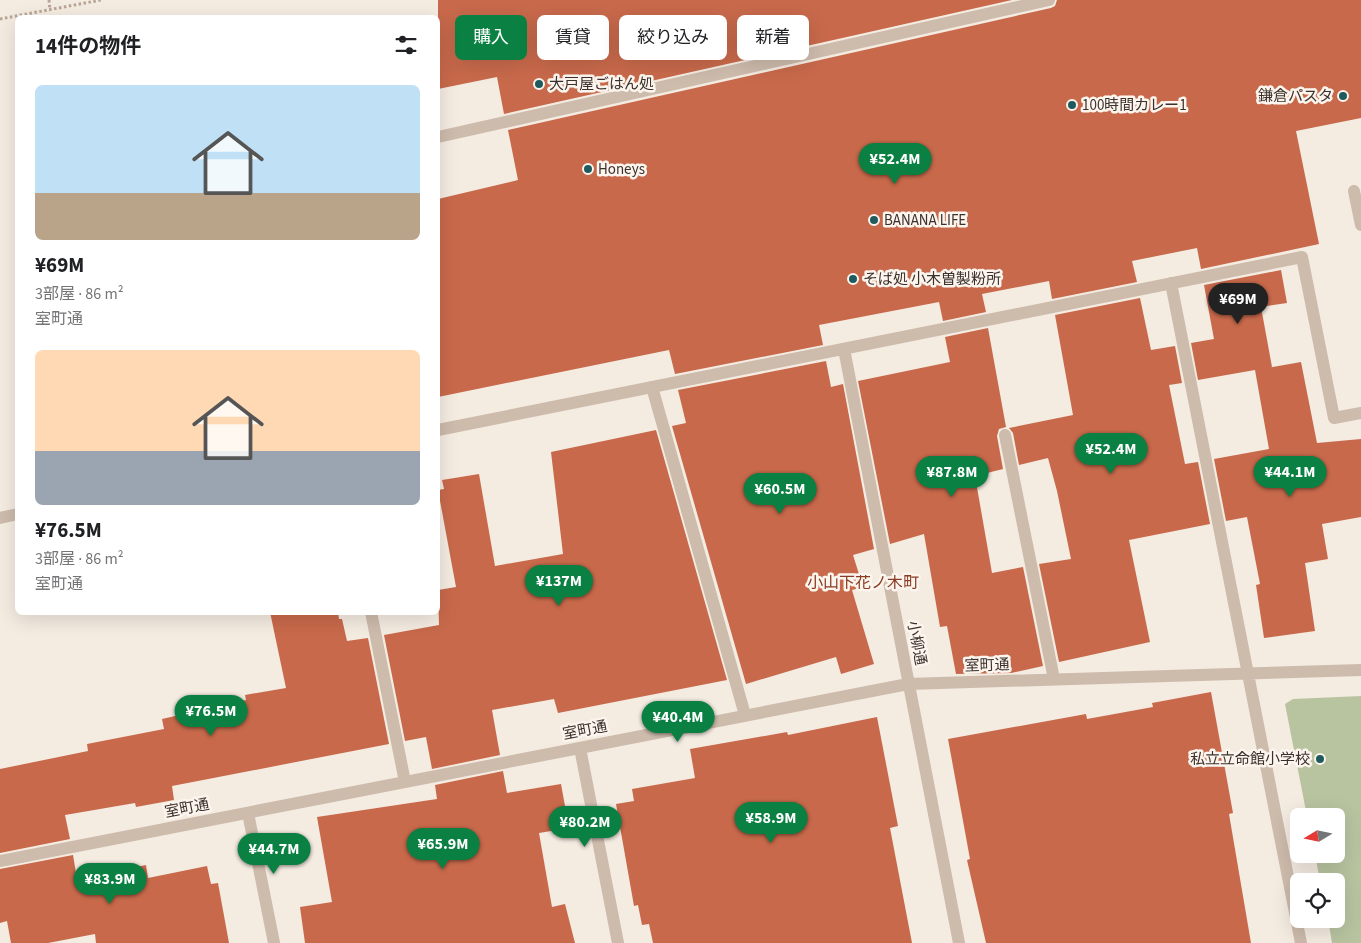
<!DOCTYPE html>
<html lang="ja">
<meta charset="utf-8">
<style>
:root{--surface:#fff;--page:#f6f6f6;--text:#202124;--muted:#757577;--accent:#0b8043}
body{margin:0;font-family:"Source Sans 3","Noto Sans JP",sans-serif;background:var(--page);color:var(--text);height:100vh;display:flex;flex-direction:column;font-size:19px;white-space:nowrap}
*{box-sizing:border-box;margin:0}
p{font-size:16px;color:var(--muted)}
.icon{flex:none;width:28px;height:28px;fill:none;stroke:currentColor;stroke-width:2;stroke-linecap:round;stroke-linejoin:round}
.map{position:relative;flex:1;overflow:hidden}
.sheet{position:absolute;left:15px;top:15px;width:425px;height:600px;display:flex;flex-direction:column;background:var(--surface);border-radius:8px;box-shadow:0 5px 20px #0002}
.sheet>*{flex:none}
.banner{position:absolute;left:455px;top:15px;width:475px;height:45px;display:flex;gap:10px}
.needle{width:32px;rotate:260deg}
.buttons{position:absolute;left:1290px;top:808px;display:grid;gap:10px}
.buttons a{display:grid;place-items:center;width:55px;height:55px;border-radius:8px;background:var(--surface);box-shadow:0 5px 20px #0002;font-size:25px}
.price{position:absolute;translate:-50% -42px;padding:0 11px;border-radius:18px;background:var(--accent);color:#fff;font-size:16px;line-height:32px;filter:drop-shadow(0 1px 2px #0008)}
.price::after{content:'';position:absolute;left:50%;top:30px;width:15px;height:11px;margin-left:-8px;background:inherit;clip-path:polygon(0 0,100% 0,50% 100%)}
.price.active{background:#222;color:#fff}
ul{padding:0;list-style:none}
li{display:grid;align-content:center;gap:10px;height:265px;padding:0 20px}
li span{display:grid;place-items:center;height:155px;border-radius:8px;color:#555}
li>.icon{margin-inline-start:auto}
span .icon{width:90px;height:90px;fill:#fffc;stroke-width:1}
li b{font-size:21px}
h2{display:flex;justify-content:space-between;align-items:center;height:60px;padding:0 20px;font-size:21px}
.pill{padding:0 18px;border-radius:8px;background:var(--surface);box-shadow:0 5px 20px #0002;font-size:18px;line-height:45px}
.pill.active{background:var(--accent);color:#fff}
.map>svg:first-child{display:block}
</style>
<div class="map">
<svg width="1361" height="943" viewBox="0 0 1361 943">
<rect width="100%" height="100%" fill="#f4ebe1"/>
<!-- green -->
<path fill="#b8c4a0" d="M1361 696V943H1332L1328 919H1336V881H1320L1315 854H1336V816H1307L1285 704 1293 699Z"/>
<!-- building -->
<path fill="#c8694b" d="M438 0H1012L504 114 497 77 438 89Z
M1057 0H1361V118L1296 131 1319 244 1201 269 1197 248 1132 261 1137 282 1052 299 1049 281 982 294 986 312 943 321 939 302 819 325 823 345 675 374 669 350 438 397V199L518 180 508 130 1051 8 1055 6Z
M1281 270 1287 303 1261 307 1272 367 1198 380 1191 343 1214 339 1204 285Z
M1140 298 1151 350 1175 346 1182 383 1169 385 1185 464 1198 462 1210 524 1129 540 1150 642 1059 662 1039 564 1071 559 1057 491 1048 458 1019 465 1013 433 1009 428 1073 415 1055 315Z
M988 328 1006 427 999 429 997 436 1003 469 975 476 992 573 1023 567 1043 666 1011 673 956 674 947 626 940 627 924 534 890 544 858 381 950 362 945 337Z
M826 361 831 387 843 384 874 549 853 555 863 587 852 590 874 664 841 674 836 657 746 684 672 426 686 423 678 390Z
M1301 362 1317 443 1361 439V517L1322 524 1328 559 1305 563 1315 631 1264 638 1256 585 1260 584 1247 517 1226 521 1214 459 1269 449 1255 370Z
M656 430 727 680 558 713 554 699 492 710 500 755 432 769 426 737 405 741 384 635 439 625 438 590 456 587 438 490 444 489 442 480 479 474 495 566 563 554 551 452Z
M270 612H338L339 619H342L347 641 368 638 389 744 172 786 174 800 136 807 135 803 65 815 70 839 0 853V769L88 751 87 744 164 729 162 719 246 700 245 695 286 688Z
M1211 692 1233 813 1229 814 1251 943H986L967 860 970 859 948 739 1086 714 1087 719 1153 707 1152 703Z
M877 717 898 826 890 828 912 943H653L649 924 642 925 638 905 634 906 616 804 634 801 632 789 695 778 690 749 787 732 788 735Z
M503 771 507 793 561 784 569 828 539 833 552 907 565 904 575 943H305L300 907 332 902 317 817 437 799 435 785Z
M73 855 77 879 146 865 148 878 207 866 211 884 218 883 229 943H96L95 934 48 943H11L7 921 0 923V869Z"/>
<g fill="none" stroke-linecap="round" stroke-linejoin="round">
<!-- path -->
<path stroke="#b9a596" stroke-width="3" stroke-dasharray="2.5 2.5" stroke-linecap="butt" d="M49 0 50 10
M0 19 101 0"/>
<!-- lane -->
<path stroke="#cdbbac" stroke-width="12" d="M1354 191 1361 225
M652 387 745 715
M1005 435 1054 679"/>
<!-- street -->
<path stroke="#cdbbac" stroke-width="12" d="M438 137 1049 0
M1171 283 1301 943
M844 349 959 943
M438 430 1302 257 1334 418 1361 413
M0 518 18 514
M371 612 405 782
M580 748 618 943
M248 813 274 943
M0 861 908 684 1361 670"/>
</g>
<!-- markers -->
<g fill="#1f5a5e" stroke="#fbf5ee" stroke-width="2">
<circle cx="539" cy="84" r="5"/>
<circle cx="1343" cy="96" r="5"/>
<circle cx="1072" cy="105" r="5"/>
<circle cx="588" cy="169" r="5"/>
<circle cx="874" cy="220" r="5"/>
<circle cx="853" cy="279" r="5"/>
<circle cx="1320" cy="759" r="5"/>
</g>
<g text-anchor="middle" stroke-width="5" stroke-linejoin="round" paint-order="stroke">
<!-- poi labels -->
<g font-size="15" fill="#3b302b" stroke="#fbf5ee" text-anchor="start">
<text x="549" y="89">大戸屋ごはん処</text>
<text x="1333" y="101" text-anchor="end">鎌倉パスタ</text>
<text x="1082" y="110">100時間カレー1</text>
<text x="598" y="174">Honeys</text>
<text x="884" y="225">BANANA LIFE</text>
<text x="863" y="284">そば処 小木曽製粉所</text>
<text x="1310" y="764" text-anchor="end">私立立命館小学校</text>
</g>
<!-- street labels -->
<g font-size="15" fill="#3b302b" stroke="#fbf5ee">
<text transform="translate(917 643) rotate(79)" y="5">小柳通</text>
<text transform="translate(987 665) rotate(-2)" y="5">室町通</text>
<text transform="translate(585 730) rotate(-11)" y="5">室町通</text>
<text transform="translate(187 808) rotate(-11)" y="5">室町通</text>
</g>
<!-- neighbourhood labels -->
<g font-size="16" fill="#8c3b22" stroke="#fbf5ee">
<text x="863" y="588">小山下花ノ木町</text>
</g>
</g>
</svg>
<div class="buttons">
<a><svg class="needle" viewBox="-14 -14 28 28"><path d="M0-13l5 13h-10z" fill="#e53935"/><path d="M0 13l5-13h-10z" fill="#757577"/></svg></a>
<a><svg class="icon" aria-label="locate" viewBox="0 0 24 24"><circle cx="12" cy="12" r="6"/><path d="M12 2v4M12 18v4M2 12h4M18 12h4"/></svg></a>
</div>
<b class="price" style="left:895px;top:185px">¥52.4M</b>
<b class="price active" style="left:1238px;top:325px">¥69M</b>
<b class="price" style="left:1111px;top:475px">¥52.4M</b>
<b class="price" style="left:952px;top:498px">¥87.8M</b>
<b class="price" style="left:1290px;top:498px">¥44.1M</b>
<b class="price" style="left:780px;top:515px">¥60.5M</b>
<b class="price" style="left:559px;top:607px">¥137M</b>
<b class="price" style="left:211px;top:737px">¥76.5M</b>
<b class="price" style="left:678px;top:743px">¥40.4M</b>
<b class="price" style="left:771px;top:844px">¥58.9M</b>
<b class="price" style="left:585px;top:848px">¥80.2M</b>
<b class="price" style="left:443px;top:870px">¥65.9M</b>
<b class="price" style="left:274px;top:875px">¥44.7M</b>
<b class="price" style="left:110px;top:905px">¥83.9M</b>
<div class="banner">
<a class="pill active">購入</a>
<a class="pill">賃貸</a>
<a class="pill">絞り込み</a>
<a class="pill">新着</a>
</div>
<section class="sheet">
<h2>14件の物件<svg class="icon" aria-label="filters" viewBox="0 0 24 24"><path d="M4 7h16M4 17h16"/><circle cx="9" cy="7" r="2"/><circle cx="15" cy="17" r="2"/></svg></h2>
<ul>
<li><span style="background:linear-gradient(#bfe0f5 70%,#b9a48a 0)"><svg class="icon" aria-label="home" viewBox="0 0 24 24"><path d="M3 11l9-7 9 7M6 9v11h12V9"/></svg></span><div><b>¥69M</b><p>3部屋 · 86 m²</p><p>室町通</p></div></li>
<li><span style="background:linear-gradient(#ffd9b3 65%,#9aa5b1 0)"><svg class="icon" aria-label="home" viewBox="0 0 24 24"><path d="M3 11l9-7 9 7M6 9v11h12V9"/></svg></span><div><b>¥76.5M</b><p>3部屋 · 86 m²</p><p>室町通</p></div></li>
</ul>
</section>
</div>
